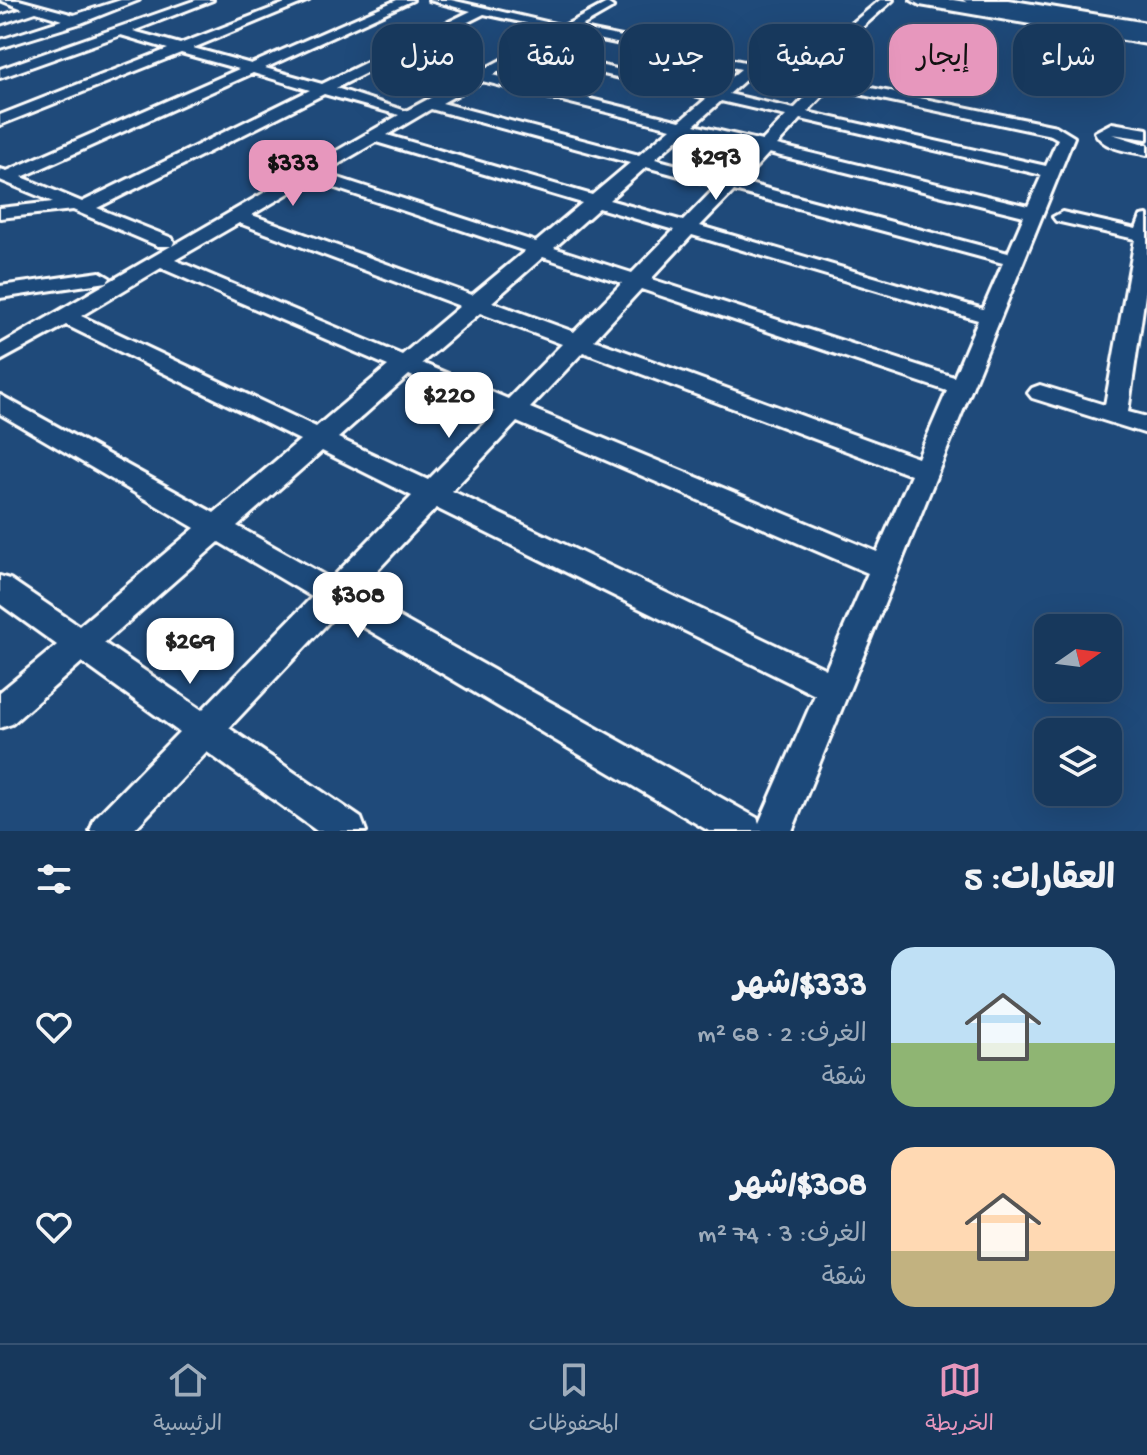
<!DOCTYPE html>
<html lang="ar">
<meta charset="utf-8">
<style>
:root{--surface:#17385c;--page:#244365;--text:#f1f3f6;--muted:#9eacbb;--line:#365272;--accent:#e797bd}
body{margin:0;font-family:"Gochi Hand","Playpen Sans Arabic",sans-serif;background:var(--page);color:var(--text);direction:rtl;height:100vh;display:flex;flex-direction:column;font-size:30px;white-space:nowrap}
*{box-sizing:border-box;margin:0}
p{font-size:26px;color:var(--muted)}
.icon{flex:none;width:44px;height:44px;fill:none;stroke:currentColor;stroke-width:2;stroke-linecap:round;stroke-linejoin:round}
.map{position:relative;height:831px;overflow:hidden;direction:ltr}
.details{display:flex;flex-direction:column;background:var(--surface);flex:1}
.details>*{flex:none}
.banner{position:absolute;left:24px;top:24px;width:1100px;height:72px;direction:rtl;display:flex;gap:16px}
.needle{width:52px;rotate:76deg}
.buttons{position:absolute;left:1034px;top:614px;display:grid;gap:16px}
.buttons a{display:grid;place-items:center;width:88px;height:88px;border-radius:16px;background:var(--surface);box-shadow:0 8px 32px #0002,0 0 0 2px var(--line);font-size:40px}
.price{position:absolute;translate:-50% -68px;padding:0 18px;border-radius:16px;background:#fff;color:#222;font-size:26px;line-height:52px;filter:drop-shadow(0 2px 4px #0008)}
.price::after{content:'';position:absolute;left:50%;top:48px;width:24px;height:18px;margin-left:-12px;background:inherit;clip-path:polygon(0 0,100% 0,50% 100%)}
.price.current{background:var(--accent);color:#111}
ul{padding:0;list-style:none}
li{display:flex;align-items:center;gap:24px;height:200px;padding:0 32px}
li span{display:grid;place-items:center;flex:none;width:224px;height:160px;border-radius:24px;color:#555}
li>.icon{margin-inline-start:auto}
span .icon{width:96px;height:96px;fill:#fffc;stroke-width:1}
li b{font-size:34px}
h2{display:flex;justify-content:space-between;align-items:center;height:96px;padding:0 32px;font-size:34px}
.chip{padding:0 28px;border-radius:24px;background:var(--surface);box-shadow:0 8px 32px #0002,0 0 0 2px var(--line);font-size:28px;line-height:72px}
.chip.current{background:var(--accent);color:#111}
.tab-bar{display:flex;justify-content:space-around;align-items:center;height:112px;border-top:2px solid var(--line);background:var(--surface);font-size:22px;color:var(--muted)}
.tab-bar a{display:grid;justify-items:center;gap:4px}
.tab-bar .current{color:var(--accent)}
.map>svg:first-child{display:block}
</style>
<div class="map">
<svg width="1147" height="831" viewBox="0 0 1147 831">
<rect width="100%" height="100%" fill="#1f4a7a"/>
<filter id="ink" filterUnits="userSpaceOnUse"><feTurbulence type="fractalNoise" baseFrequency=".0125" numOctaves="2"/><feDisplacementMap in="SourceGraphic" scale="16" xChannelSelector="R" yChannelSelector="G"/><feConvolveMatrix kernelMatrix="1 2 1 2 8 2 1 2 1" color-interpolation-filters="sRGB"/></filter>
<g filter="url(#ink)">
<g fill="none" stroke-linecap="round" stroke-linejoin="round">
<defs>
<path id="minor" d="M0 0H19L74 15 121 0H139L81 23 0 48V40L62 20 36 12 0 24V16L23 9Z
M196 0H213L133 31 180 44 293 0H309L193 48 251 64 397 0H413L265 68 322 84 471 11 429 0H451L559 25 553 29 484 14 336 88 406 111 607 3 613 7 611 9 578 28 794 72 880 0H893L808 75 1056 126 1074 137 792 831H709L338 612 229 728 361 818 366 831H317L207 752 133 831H90L95 818 179 732 82 662 12 724 0 728V692L57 645 0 604V576L10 579 79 626 195 528 0 414V395L214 513 300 440 66 325 0 361V345L171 246H158L73 210 0 218V208L53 202 0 180V169L7 171 239 69 181 53 0 125V115L168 49 121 35 0 78V69ZM568 33 741 69 715 91 536 51ZM526 56 707 98 680 121 492 75ZM754 72 817 85 794 109 729 94ZM253 73 310 90 82 202 22 177ZM482 81 671 128 639 155 442 103ZM830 88 1051 135 1058 139 1046 166 807 112ZM324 94 399 115 172 246 174 242 172 238 97 208ZM721 101 786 116 762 141 694 125ZM431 109 630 163 592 195 387 135ZM801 119 1042 175 1028 206 777 145ZM686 132 754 149 726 178 655 159ZM376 142 582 203 536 242 323 173ZM769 153 1024 216 1008 253 742 182ZM646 167 717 186 683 221 609 200ZM311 180 525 251 472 295 252 215ZM734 191 1003 263 983 309 700 226ZM599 208 674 230 632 273 554 248ZM239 223 460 306 402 355 175 260ZM692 235 978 320 954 377 651 279ZM543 257 622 283 574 332 492 302ZM161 268 388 366 316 427 81 316ZM641 289 947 391 918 458 594 340ZM480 313 562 344 508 399 422 363ZM583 352 911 475 877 552 530 408ZM409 375 495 412 428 480 338 438ZM517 422 868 573 826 669 452 491ZM322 451 412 496 331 579 237 526ZM436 508 815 695 759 823 757 818 356 593ZM219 542 312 597 202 710 104 643Z
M1112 123 1147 129V139L1112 134 1147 145V155C1130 151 1103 150 1095 132Z
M1062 212 1136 229 1141 216 1147 215V281L1128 412 1147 417V434L1032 398 1028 393 1032 388 1040 385 1105 405 1135 239 1056 221 1053 217Z
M100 272 110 278 107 282 0 298V286Z"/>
<path id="primary" d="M911 0H953L1147 32V44L920 5Z"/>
<path id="trunk" d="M963 0H1008L1147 23V35L973 6Z"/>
</defs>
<!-- minor casing -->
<use href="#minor" stroke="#fff" stroke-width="6"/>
<!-- primary casing -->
<use href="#primary" stroke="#fff" stroke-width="6"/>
<!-- trunk casing -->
<use href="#trunk" stroke="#fff" stroke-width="6"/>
<!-- minor -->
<use href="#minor" fill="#1f4a7a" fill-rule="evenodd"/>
<!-- primary -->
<use href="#primary" fill="#1f4a7a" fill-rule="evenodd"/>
<!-- trunk -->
<use href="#trunk" fill="#1f4a7a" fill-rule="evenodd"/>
</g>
</g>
</svg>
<div class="buttons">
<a><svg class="needle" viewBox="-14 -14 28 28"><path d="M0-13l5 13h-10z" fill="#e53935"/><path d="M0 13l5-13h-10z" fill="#9eacbb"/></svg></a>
<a><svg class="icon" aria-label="layers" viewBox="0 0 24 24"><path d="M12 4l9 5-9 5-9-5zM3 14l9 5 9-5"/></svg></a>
</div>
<b class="price" style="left:716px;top:202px">$293</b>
<b class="price current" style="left:293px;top:208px">$333</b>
<b class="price" style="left:449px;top:440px">$220</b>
<b class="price" style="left:358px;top:640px">$308</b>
<b class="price" style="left:190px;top:686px">$269</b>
<div class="banner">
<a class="chip">شراء</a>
<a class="chip current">إيجار</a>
<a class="chip">تصفية</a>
<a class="chip">جديد</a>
<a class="chip">شقة</a>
<a class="chip">منزل</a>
</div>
</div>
<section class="details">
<h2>العقارات: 5<svg class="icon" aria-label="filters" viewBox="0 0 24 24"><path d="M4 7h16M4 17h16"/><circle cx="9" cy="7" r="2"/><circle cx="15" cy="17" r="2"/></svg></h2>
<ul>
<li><span style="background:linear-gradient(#bfe0f5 60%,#8fb573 0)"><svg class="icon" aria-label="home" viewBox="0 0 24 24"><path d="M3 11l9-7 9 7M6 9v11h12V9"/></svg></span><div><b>$333/شهر</b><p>الغرف: 2 · 68 m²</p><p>شقة</p></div><svg class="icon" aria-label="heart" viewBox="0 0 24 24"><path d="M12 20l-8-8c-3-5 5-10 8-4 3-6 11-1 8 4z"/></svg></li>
<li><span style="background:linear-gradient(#ffd9b3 65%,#c2b280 0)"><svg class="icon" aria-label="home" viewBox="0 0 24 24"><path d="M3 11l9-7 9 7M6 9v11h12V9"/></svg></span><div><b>$308/شهر</b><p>الغرف: 3 · 74 m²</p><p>شقة</p></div><svg class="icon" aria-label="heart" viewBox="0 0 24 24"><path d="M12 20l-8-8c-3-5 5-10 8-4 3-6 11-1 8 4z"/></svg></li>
</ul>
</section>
<nav class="tab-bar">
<a class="current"><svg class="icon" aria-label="map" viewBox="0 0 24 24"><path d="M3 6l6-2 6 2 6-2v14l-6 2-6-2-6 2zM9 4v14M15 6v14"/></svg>الخريطة</a>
<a><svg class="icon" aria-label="saved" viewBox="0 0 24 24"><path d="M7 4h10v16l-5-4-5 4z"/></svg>المحفوظات</a>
<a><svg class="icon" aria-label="home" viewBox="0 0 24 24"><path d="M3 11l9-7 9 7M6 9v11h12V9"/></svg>الرئيسية</a>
</nav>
